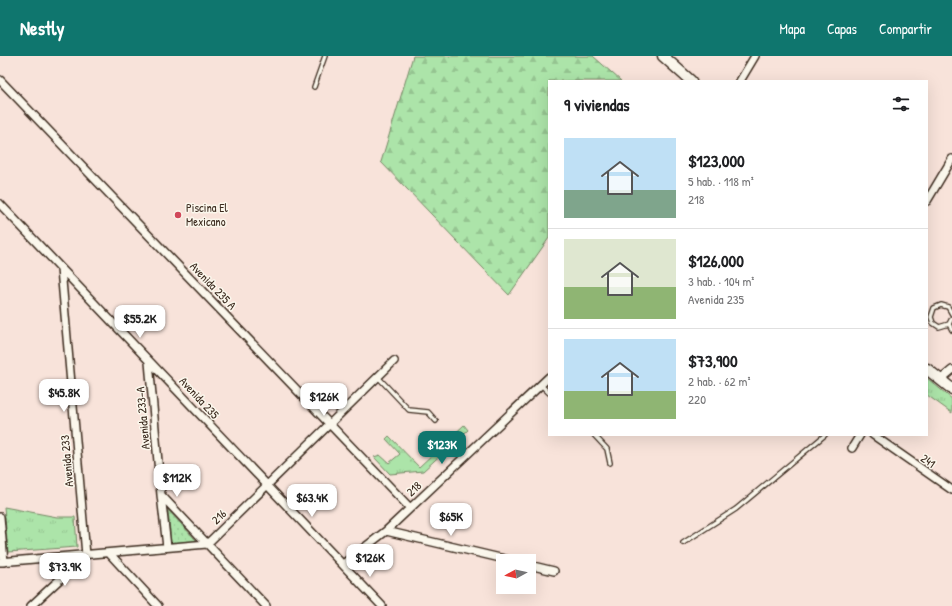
<!DOCTYPE html>
<html lang="es">
<meta charset="utf-8">
<style>
:root{--surface:#fff;--page:#f6f6f6;--text:#202124;--muted:#757577;--line:#e0e0e0;--accent:#0f766e}
body{margin:0;font-family:"Patrick Hand",sans-serif;background:var(--page);color:var(--text);height:100vh;display:flex;flex-direction:column;font-size:15px;white-space:nowrap}
*{box-sizing:border-box;margin:0}
p{font-size:13px;color:var(--muted)}
.icon{flex:none;width:22px;height:22px;fill:none;stroke:currentColor;stroke-width:2;stroke-linecap:round;stroke-linejoin:round}
.map{position:relative;flex:1;overflow:hidden}
.panel{position:absolute;left:548px;top:24px;width:380px;height:356px;display:flex;flex-direction:column;background:var(--surface);border-radius:0px;box-shadow:0 4px 16px #0002}
.panel>*{flex:none}
.needle{width:26px;rotate:262deg}
.buttons{position:absolute;left:496px;top:498px;display:grid;gap:8px}
.buttons a{display:grid;place-items:center;width:40px;height:40px;border-radius:0px;background:var(--surface);box-shadow:0 4px 16px #0002;font-size:20px}
.price{position:absolute;translate:-50% -34px;padding:0 9px;border-radius:8px;background:#fff;color:#222;font-size:13px;line-height:26px;filter:drop-shadow(0 1px 2px #0008)}
.price::after{content:'';position:absolute;left:50%;top:24px;width:12px;height:9px;margin-left:-6px;background:inherit;clip-path:polygon(0 0,100% 0,50% 100%)}
.price.selected{background:var(--accent);color:#fff}
ul{padding:0;list-style:none}
li{display:flex;align-items:center;gap:12px;height:100px;padding:0 16px}
li+li{border-top:1px solid var(--line)}
li span{display:grid;place-items:center;flex:none;width:112px;height:80px;border-radius:0px;color:#555}
li>.icon{margin-inline-start:auto}
span .icon{width:48px;height:48px;fill:#fffc;stroke-width:1}
li b{font-size:17px}
h2{display:flex;justify-content:space-between;align-items:center;height:48px;padding:0 16px;font-size:17px}
header{display:flex;align-items:center;gap:24px;box-sizing:border-box;height:56px;padding:0 20px;background:var(--accent);color:#fff}
header strong{font-size:19px}
nav{display:flex;gap:22px;margin-inline-start:auto;font-size:14px}
.map>svg:first-child{display:block}
</style>
<header>
<strong>Nestly</strong>
<nav><a>Mapa</a><a>Capas</a><a>Compartir</a></nav>
</header>
<div class="map">
<svg width="952" height="550" viewBox="0 0 952 550">
<defs>
<pattern id="grass-tufts" width="24" height="20" patternUnits="userSpaceOnUse"><rect width="24" height="20" fill="#ace4a9"/><path d="M3 7l-1-3M5 7V3M7 7l1-3M15 17l-1-3M17 17v-4M19 17l1-3" fill="none" stroke="#95c491"/></pattern>
<pattern id="forest-firs" width="22" height="20" patternUnits="userSpaceOnUse"><rect width="22" height="20" fill="#ace4a9"/><path d="M5 1l3.5 6h-7zM16 11l3.5 6h-7z" fill="#95c491"/></pattern>
<pattern id="park-dots" width="8" height="8" patternUnits="userSpaceOnUse"><rect width="8" height="8" fill="#ace4a9"/><path d="M2 2h.1M6 6h.1" fill="none" stroke="#95c491" stroke-width="1.8" stroke-linecap="round"/></pattern>
</defs>
<rect width="100%" height="100%" fill="#f8e3da"/>
<filter id="ink" filterUnits="userSpaceOnUse"><feTurbulence type="fractalNoise" baseFrequency=".025" numOctaves="2"/><feDisplacementMap in="SourceGraphic" scale="8" xChannelSelector="R" yChannelSelector="G"/><feConvolveMatrix kernelMatrix="1 2 1 2 8 2 1 2 1" color-interpolation-filters="sRGB"/></filter>
<g filter="url(#ink)">
<!-- grass -->
<path fill="url(#grass-tufts)" stroke="#748764" d="M927 322 952 343V357L927 339Z
M464 369 468 374 423 415 390 418 374 401 380 399 389 407 400 398 386 383 389 380 419 411Z
M4 451 57 461H75L77 491 8 496Z"/>
<!-- forest -->
<path fill="url(#forest-firs)" stroke="#748764" d="M413 0H593L621 25H549V182L509 239 381 106Z"/>
<!-- park -->
<path fill="url(#park-dots)" stroke="#748764" d="M168 454 197 485 171 487Z"/>
<g fill="none" stroke-linecap="round" stroke-linejoin="round">
<defs>
<path id="lane" d="M314 31 325 0
M952 258 948 251 941 249 934 252 931 261 933 267 939 271 949 268 952 262
M949 268 952 274
M378 321 409 354 428 356 436 365
M541 329 549 337
M594 379 607 393 610 407
M683 487 736 453 825 379"/>
<path id="street" d="M0 24 410 452
M740 25 755 0
M927 145 952 103
M0 148 382 550
M149 306 161 439 266 550
M940 324 952 314
M873 379 952 434
M852 392 860 379
M161 439 167 491
M0 461 4 506
M386 475 513 505
M109 497 158 550
M0 506 207 488 394 305
M343 508 386 475 549 321
M529 509 554 515
M31 550 86 499 61 213"/>
<path id="secondary" d="M663 0 691 25
M927 313 952 333"/>
</defs>
<!-- lane casing -->
<use href="#lane" stroke="#3b2a1e" stroke-width="6"/>
<!-- street casing -->
<use href="#street" stroke="#3b2a1e" stroke-width="10"/>
<!-- secondary casing -->
<use href="#secondary" stroke="#3b2a1e" stroke-width="13"/>
<!-- lane -->
<use href="#lane" stroke="#fbf7ec" stroke-width="3.5"/>
<!-- street -->
<use href="#street" stroke="#fbf7ec" stroke-width="7"/>
<!-- secondary -->
<use href="#secondary" stroke="#fbf7ec" stroke-width="10"/>
</g>
</g>
<!-- markers -->
<circle fill="#d1495b" stroke="#fbf7ec" stroke-width="1.5" cx="178" cy="159" r="4"/>
<g text-anchor="middle" stroke-width="3" stroke-linejoin="round" paint-order="stroke">
<!-- poi labels -->
<g font-size="12" fill="#3b2a1e" stroke="#fbf7ec" text-anchor="start">
<text x="186" y="156">Piscina El<tspan x="186" dy="14">Mexicano</tspan></text>
</g>
<!-- street labels -->
<g font-size="12" fill="#3b2a1e" stroke="#fbf7ec">
<text transform="translate(213 230) rotate(46)" y="4">Avenida 235 A</text>
<text transform="translate(199 342) rotate(47)" y="4">Avenida 235</text>
<text transform="translate(143 362) rotate(-95)" y="4">Avenida 233-A</text>
<text transform="translate(67 405) rotate(-95)" y="4">Avenida 233</text>
<text transform="translate(928 405) rotate(35)" y="4">241</text>
<text transform="translate(414 433) rotate(-43)" y="4">218</text>
<text transform="translate(219 461) rotate(-44)" y="4">216</text>
</g>
</g>
</svg>
<div class="buttons">
<a><svg class="needle" viewBox="-14 -14 28 28"><path d="M0-13l5 13h-10z" fill="#e53935"/><path d="M0 13l5-13h-10z" fill="#757577"/></svg></a>
</div>
<b class="price" style="left:140px;top:283px">$55.2K</b>
<b class="price" style="left:64px;top:357px">$45.8K</b>
<b class="price" style="left:324px;top:361px">$126K</b>
<b class="price selected" style="left:442px;top:409px">$123K</b>
<b class="price" style="left:177px;top:442px">$112K</b>
<b class="price" style="left:312px;top:462px">$63.4K</b>
<b class="price" style="left:451px;top:481px">$65K</b>
<b class="price" style="left:370px;top:522px">$126K</b>
<b class="price" style="left:65px;top:531px">$73.9K</b>
<section class="panel">
<h2>9 viviendas<svg class="icon" aria-label="filters" viewBox="0 0 24 24"><path d="M4 7h16M4 17h16"/><circle cx="9" cy="7" r="2"/><circle cx="15" cy="17" r="2"/></svg></h2>
<ul>
<li><span style="background:linear-gradient(#bfe0f5 65%,#7fa58c 0)"><svg class="icon" aria-label="home" viewBox="0 0 24 24"><path d="M3 11l9-7 9 7M6 9v11h12V9"/></svg></span><div><b>$123,000</b><p>5 hab. · 118 m²</p><p>218</p></div></li>
<li><span style="background:linear-gradient(#dfe7d0 60%,#8fb573 0)"><svg class="icon" aria-label="home" viewBox="0 0 24 24"><path d="M3 11l9-7 9 7M6 9v11h12V9"/></svg></span><div><b>$126,000</b><p>3 hab. · 104 m²</p><p>Avenida 235</p></div></li>
<li><span style="background:linear-gradient(#bfe0f5 65%,#8fb573 0)"><svg class="icon" aria-label="home" viewBox="0 0 24 24"><path d="M3 11l9-7 9 7M6 9v11h12V9"/></svg></span><div><b>$73,900</b><p>2 hab. · 62 m²</p><p>220</p></div></li>
</ul>
</section>
</div>
